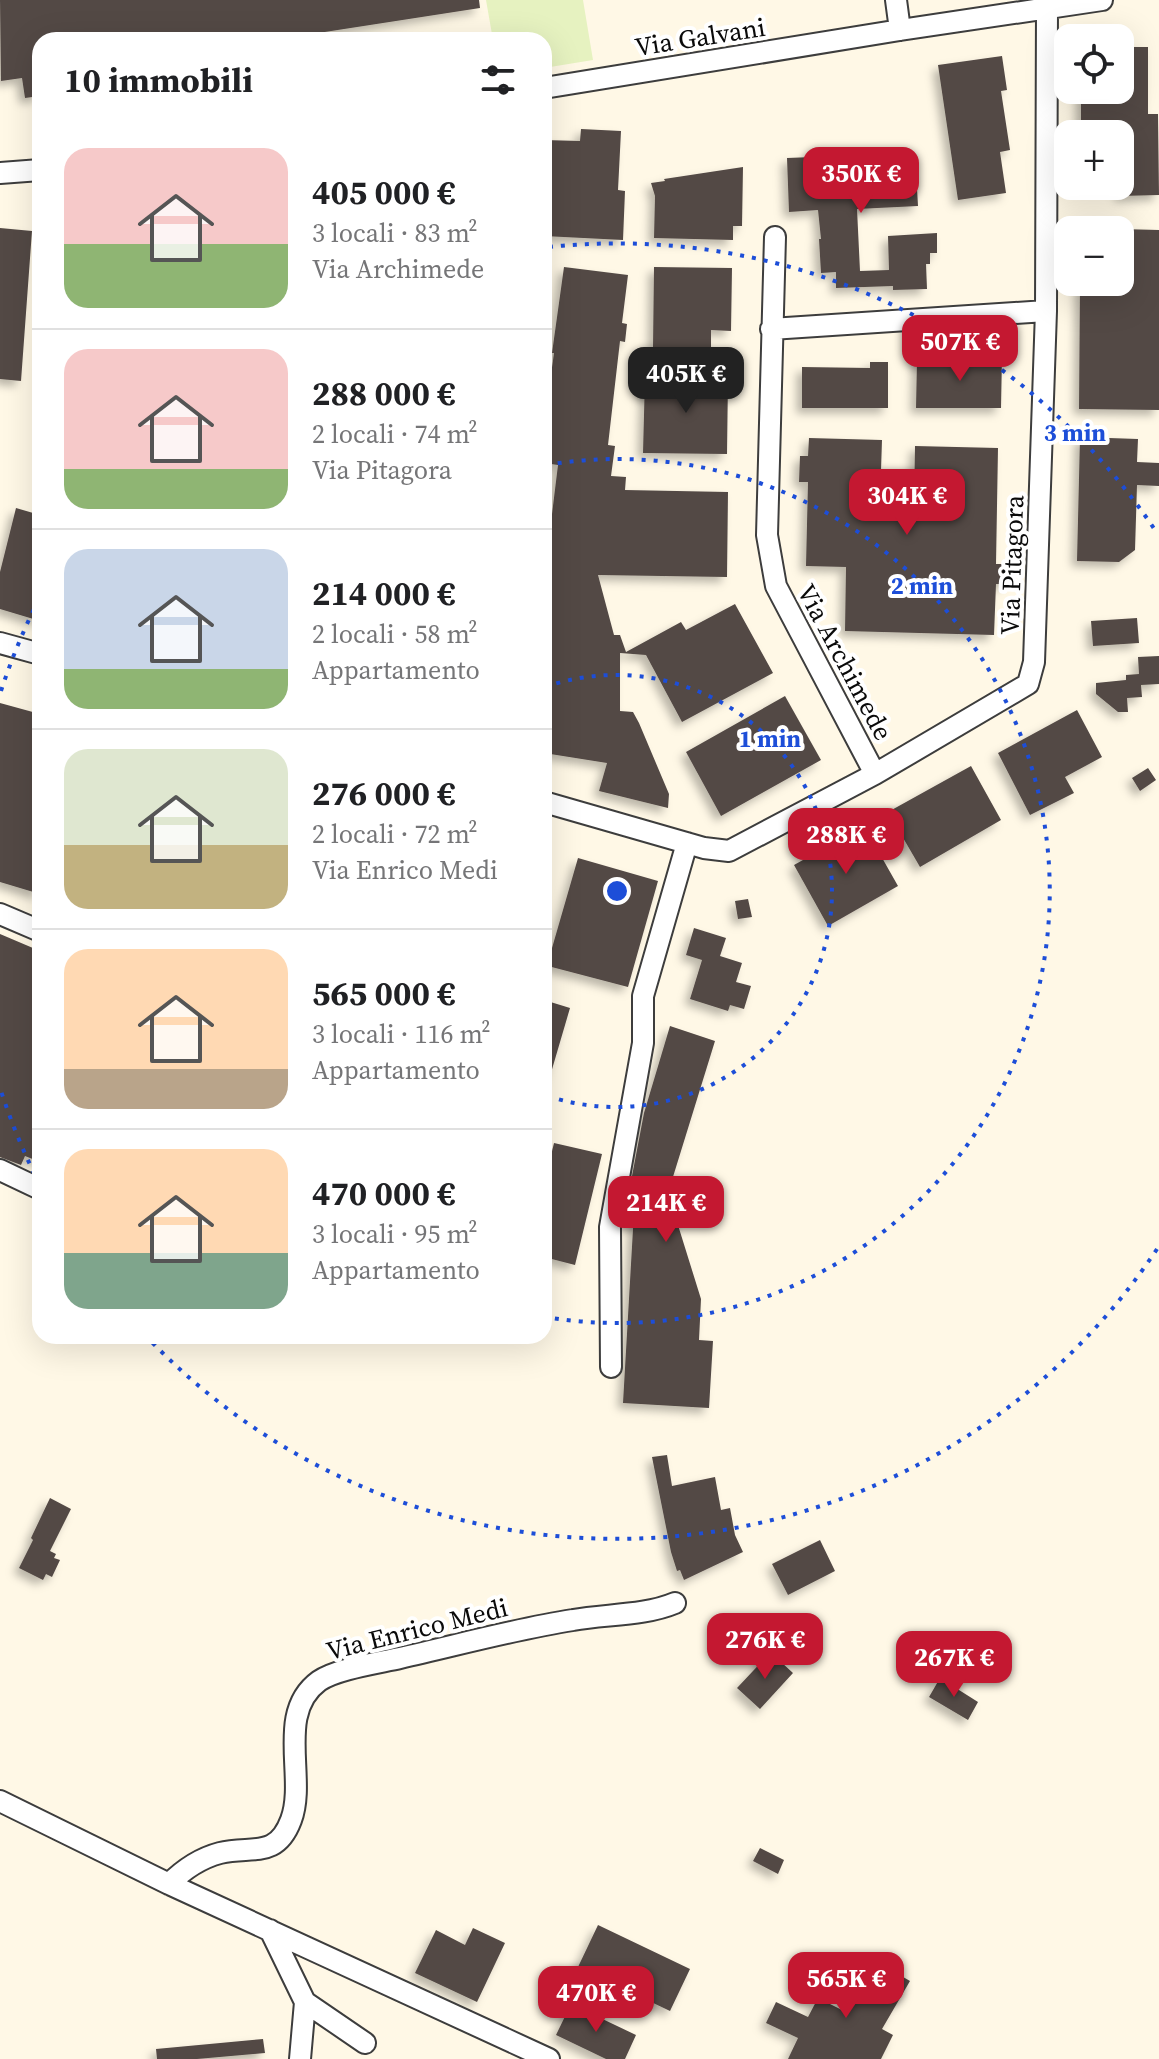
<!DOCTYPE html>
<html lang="it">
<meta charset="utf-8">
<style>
:root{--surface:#fff;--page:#f6f6f6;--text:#202124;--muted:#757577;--line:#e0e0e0;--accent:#c41831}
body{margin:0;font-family:"Source Serif 4",serif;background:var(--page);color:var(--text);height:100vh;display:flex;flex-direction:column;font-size:30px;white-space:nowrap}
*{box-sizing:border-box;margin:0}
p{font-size:26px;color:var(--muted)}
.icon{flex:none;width:44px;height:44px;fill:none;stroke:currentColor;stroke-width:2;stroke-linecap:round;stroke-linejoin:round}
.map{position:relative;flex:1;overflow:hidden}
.side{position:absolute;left:32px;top:32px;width:520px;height:1312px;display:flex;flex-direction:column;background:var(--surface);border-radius:24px;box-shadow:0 8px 32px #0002}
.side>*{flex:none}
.tools{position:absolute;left:1054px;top:24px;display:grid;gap:16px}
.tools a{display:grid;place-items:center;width:80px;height:80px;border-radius:16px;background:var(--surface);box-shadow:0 8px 32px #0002;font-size:40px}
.price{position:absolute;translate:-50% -68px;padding:0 18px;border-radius:16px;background:var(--accent);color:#fff;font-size:26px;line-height:52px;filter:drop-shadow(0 2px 4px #0008)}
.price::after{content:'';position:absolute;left:50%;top:48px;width:24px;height:18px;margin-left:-12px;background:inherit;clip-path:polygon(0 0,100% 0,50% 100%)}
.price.active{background:#222;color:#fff}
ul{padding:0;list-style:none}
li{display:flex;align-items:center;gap:24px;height:200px;padding:0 32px}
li+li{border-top:2px solid var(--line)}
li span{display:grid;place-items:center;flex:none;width:224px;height:160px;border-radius:24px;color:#555}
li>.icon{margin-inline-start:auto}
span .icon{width:96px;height:96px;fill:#fffc;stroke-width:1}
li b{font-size:34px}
h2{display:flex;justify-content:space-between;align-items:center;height:96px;padding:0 32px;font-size:34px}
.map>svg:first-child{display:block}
</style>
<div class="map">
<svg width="1159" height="2059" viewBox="0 0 1159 2059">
<defs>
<filter id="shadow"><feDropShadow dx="-5.5" dy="5.5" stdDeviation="4" flood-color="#0004"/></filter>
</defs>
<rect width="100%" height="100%" fill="#fff8e6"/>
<!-- pitch -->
<path fill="#e6f2c0" d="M486 0H583L593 60 544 68V40H493Z"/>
<!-- building -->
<path fill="#534945" filter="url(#shadow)" d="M0 0H479L480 8 273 40H40V96L25 98 22 78 1 81Z
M1120 47H1148V114H1158L1159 195 1120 196V134H1081V90H1120Z
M1002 56 1007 90 1001 91 1010 150 1000 152 1006 193 958 200 938 65Z
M581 129 621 131 618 190 625 191 623 240 544 236 546 190H544V140L580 141Z
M915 153 918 206 857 209 860 271 889 270 888 236 937 233V253H930V264H926L927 289 893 290V286L836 288V272L821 273 819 239H821L818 210 789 212 787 158Z
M743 167 742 226H733V240L654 238 655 196 651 183 665 181 664 179Z
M0 228 32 231 21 381 0 379Z
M1120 229 1159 230V410L1079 409 1080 282H1120Z
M564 267 628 275 622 323 627 324 625 342 620 341 608 445 615 446 611 476 626 477 625 490 728 492 727 577 598 575 614 635H620L626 652 681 622 686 630 735 604 773 673 682 722 646 655 620 653V711L633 712 639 723 669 794 668 808 599 791 607 763 544 753V619L547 595H544V579L547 553H544V512L552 514 558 465 544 463V425L554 353H552Z
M654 267 732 268 731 331 711 330V348L653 347Z
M958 357H1002L1001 408H916L917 360H958Z
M870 362H888V408H802V367L870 368Z
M645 376 728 378 727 454 643 453Z
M1080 437 1138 439 1137 462 1159 463V486L1137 485 1135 550 1119 562 1077 561Z
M809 438 882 440 880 501 914 502 915 446 998 448 996 564H1008L1007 584H996L994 635 845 631 846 567 806 566 808 482H799L800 456H808Z
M16 508 40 515V621L0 609V572Z
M1137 618 1139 643 1093 646 1091 621Z
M1159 656V684L1141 685 1142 697 1127 698 1128 712H1118L1096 694V683L1126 680V675L1139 674 1138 657Z
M785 696 821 760 721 816 686 752Z
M0 703 40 714V894L0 882Z
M1077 710 1102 757 1065 777 1074 793 1030 815 998 753Z
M971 766 1001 820 920 867 888 812Z
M1148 768 1156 780 1140 791 1132 778Z
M864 826 898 886 828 926 794 865Z
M578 858 658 881 628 987 544 965V946L552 948Z
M748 899 752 917 738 919 735 901Z
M694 928 726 938 720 956 742 963 736 982 751 986 744 1009 730 1005 728 1011 690 999 702 960 686 955Z
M0 934 40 951V1162L25 1156 21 1165 0 1157Z
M544 1000 570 1008 548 1083 544 1082Z
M670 1026 715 1041 668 1193 701 1299 699 1340 713 1341 709 1408 623 1403 636 1177 632 1176 644 1113Z
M554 1143 602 1154 575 1265 544 1257V1171L547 1172Z
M667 1455 672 1486 715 1477 721 1510 730 1508 735 1535 743 1552 684 1580 680 1570 677 1571 671 1552 652 1457Z
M50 1498 71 1509 50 1551 56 1554 54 1558 60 1560 52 1577 46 1574 43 1580 19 1568 33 1540 31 1538Z
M820 1540 835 1571 788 1595 772 1564Z
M768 1655 778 1664 781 1662 793 1673 760 1709 737 1688Z
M940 1678 978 1702 968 1720 929 1697Z
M760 1848 784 1860 778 1874 753 1861Z
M598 1925 690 1969 670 2011 578 1967Z
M473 1928 505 1943 477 2002 415 1973 436 1930 465 1945Z
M872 1959 910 1981 882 2029 893 2035 881 2059H788L798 2038 766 2023 776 2002 808 2017 818 1998 842 2010Z
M571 2004 636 2035 625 2059H606L556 2035Z
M263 2039 265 2053 197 2059H157L156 2049Z"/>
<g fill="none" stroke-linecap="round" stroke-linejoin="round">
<defs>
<path id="minor" d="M896 0 900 30
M544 88 900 30 1102 0
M0 173 40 170
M775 237 767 535 776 586 875 774
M771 329 1046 311
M0 643 40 654
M544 802 704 848 729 851 875 774 1028 684 1034 662 1046 311 1047 8
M0 914 40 931
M0 1170 40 1189
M611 1367 610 1227 643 1043V996L687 843
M0 1801 169 1884 549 2059
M169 1884C183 1870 201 1858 220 1853 251 1845 276 1860 291 1820 307 1778 275 1713 319 1681 336 1669 378 1663 400 1658 458 1645 515 1629 573 1620 606 1614 644 1616 675 1603
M270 1930 305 2002 300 2059
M305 2002 365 2043"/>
</defs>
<!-- minor casing -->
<use href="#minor" stroke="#3d3d3d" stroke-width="24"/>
<!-- minor -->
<use href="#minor" stroke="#fff" stroke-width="20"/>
</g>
<!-- distance rings -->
<g fill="none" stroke="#1d4ed8" stroke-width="4" stroke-dasharray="4 8">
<path d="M545 687A216 216 0 1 1 545 1095"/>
<path d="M546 465A432 432 0 1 1 546 1317"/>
<path d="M1157 1249A648 648 0 0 1 147 1337M40 1185A648 648 0 0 1 1 1091M1 691A648 648 0 0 1 40 597M549 247A648 648 0 0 1 1157 533"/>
</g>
<g text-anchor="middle" stroke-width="8" stroke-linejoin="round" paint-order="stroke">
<!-- street labels -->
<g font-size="26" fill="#0a0a0a" stroke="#fff">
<text transform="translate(700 37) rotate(-9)" y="9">Via Galvani</text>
<text transform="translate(1012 565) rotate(-88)" y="9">Via Pitagora</text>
<text transform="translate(845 662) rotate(62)" y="9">Via Archimede</text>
<text transform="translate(417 1629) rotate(-14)" y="9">Via Enrico Medi</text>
</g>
</g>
<circle cx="617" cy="891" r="12" fill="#1d4ed8" stroke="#fff" stroke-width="4"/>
<g font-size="24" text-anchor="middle" font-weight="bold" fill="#1d4ed8" stroke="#fff" stroke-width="8" stroke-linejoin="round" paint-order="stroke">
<text x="1075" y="441">3 min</text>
<text x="922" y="594">2 min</text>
<text x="770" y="747">1 min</text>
</g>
</svg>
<div class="tools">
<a><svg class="icon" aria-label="locate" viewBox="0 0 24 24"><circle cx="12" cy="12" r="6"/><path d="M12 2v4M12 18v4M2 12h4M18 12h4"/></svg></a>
<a>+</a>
<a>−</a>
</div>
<b class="price" style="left:861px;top:215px">350K €</b>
<b class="price" style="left:960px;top:383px">507K €</b>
<b class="price active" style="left:686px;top:415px">405K €</b>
<b class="price" style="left:907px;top:537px">304K €</b>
<b class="price" style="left:846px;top:876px">288K €</b>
<b class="price" style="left:666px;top:1244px">214K €</b>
<b class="price" style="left:765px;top:1681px">276K €</b>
<b class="price" style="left:954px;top:1699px">267K €</b>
<b class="price" style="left:846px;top:2020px">565K €</b>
<b class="price" style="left:596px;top:2034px">470K €</b>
<section class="side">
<h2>10 immobili<svg class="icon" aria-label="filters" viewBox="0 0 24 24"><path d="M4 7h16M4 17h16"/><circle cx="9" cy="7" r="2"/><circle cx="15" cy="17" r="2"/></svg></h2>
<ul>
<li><span style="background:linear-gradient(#f6c9c9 60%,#8fb573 0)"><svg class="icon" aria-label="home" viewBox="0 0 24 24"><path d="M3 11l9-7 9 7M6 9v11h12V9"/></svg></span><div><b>405 000 €</b><p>3 locali · 83 m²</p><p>Via Archimede</p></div></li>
<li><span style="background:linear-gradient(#f6c9c9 75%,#8fb573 0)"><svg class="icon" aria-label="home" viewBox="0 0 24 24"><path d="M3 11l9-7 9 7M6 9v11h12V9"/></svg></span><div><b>288 000 €</b><p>2 locali · 74 m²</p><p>Via Pitagora</p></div></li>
<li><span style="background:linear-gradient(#c9d6e8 75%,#8fb573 0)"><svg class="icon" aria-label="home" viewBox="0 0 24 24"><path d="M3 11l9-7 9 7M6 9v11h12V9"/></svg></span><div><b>214 000 €</b><p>2 locali · 58 m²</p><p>Appartamento</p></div></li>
<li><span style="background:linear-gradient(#dfe7d0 60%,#c2b280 0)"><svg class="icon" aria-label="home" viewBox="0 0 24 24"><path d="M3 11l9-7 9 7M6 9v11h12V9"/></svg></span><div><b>276 000 €</b><p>2 locali · 72 m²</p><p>Via Enrico Medi</p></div></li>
<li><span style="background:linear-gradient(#ffd9b3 75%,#b9a48a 0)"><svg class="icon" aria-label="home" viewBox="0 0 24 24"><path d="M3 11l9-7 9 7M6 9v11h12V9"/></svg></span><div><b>565 000 €</b><p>3 locali · 116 m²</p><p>Appartamento</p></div></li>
<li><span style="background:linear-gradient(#ffd9b3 65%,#7fa58c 0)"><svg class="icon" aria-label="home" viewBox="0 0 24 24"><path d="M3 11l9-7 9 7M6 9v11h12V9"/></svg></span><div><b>470 000 €</b><p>3 locali · 95 m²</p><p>Appartamento</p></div></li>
</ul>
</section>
</div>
